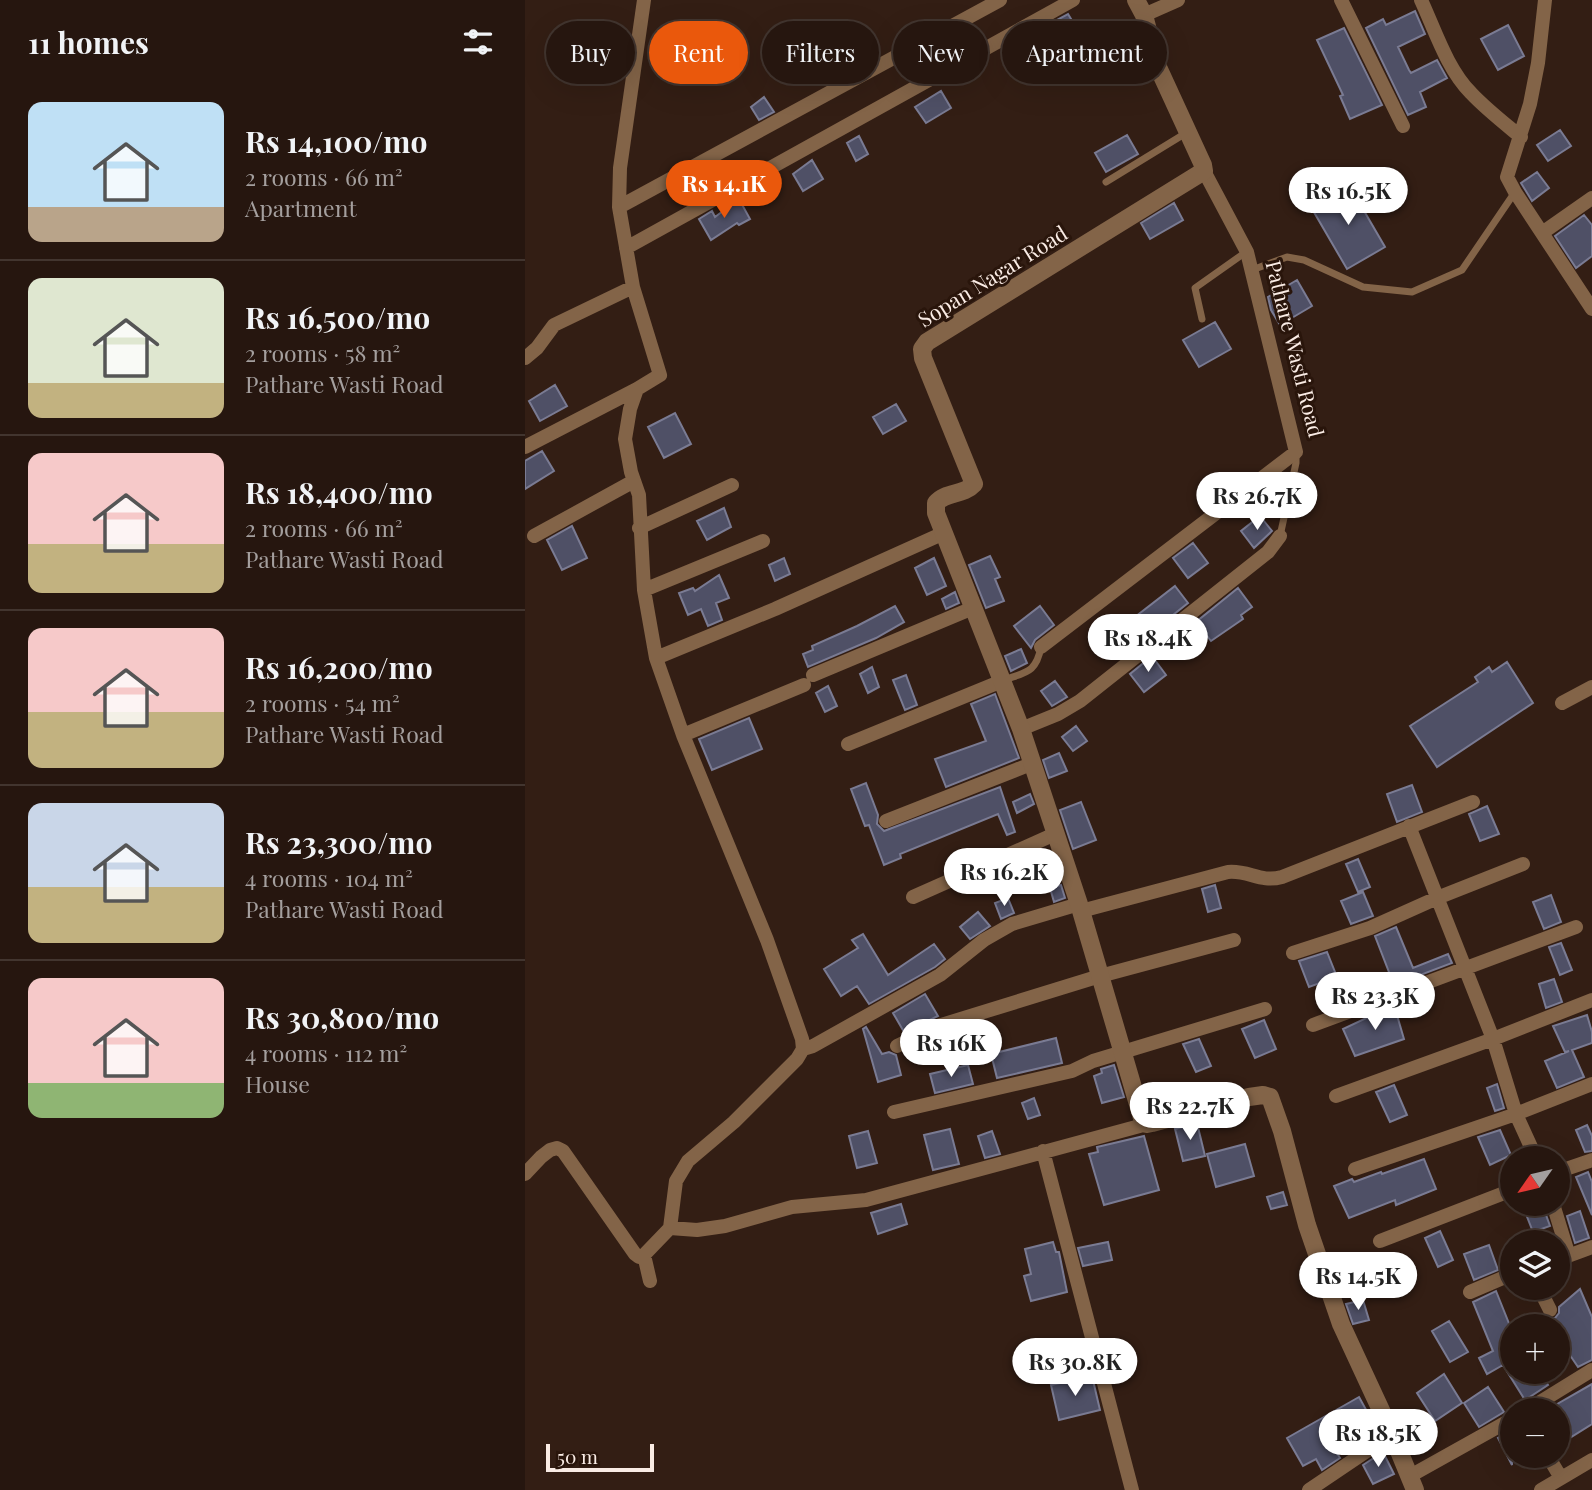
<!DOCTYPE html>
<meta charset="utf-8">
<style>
:root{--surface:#26160f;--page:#2e1f18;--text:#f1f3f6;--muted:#a49f9e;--line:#42352f;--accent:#ea580c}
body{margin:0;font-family:"Playfair Display",serif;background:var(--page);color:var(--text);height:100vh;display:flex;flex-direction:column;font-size:26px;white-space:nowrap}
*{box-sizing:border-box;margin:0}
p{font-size:23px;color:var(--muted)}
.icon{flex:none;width:38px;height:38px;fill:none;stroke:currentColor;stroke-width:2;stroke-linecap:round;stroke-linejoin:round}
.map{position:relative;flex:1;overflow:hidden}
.side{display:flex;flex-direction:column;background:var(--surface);width:525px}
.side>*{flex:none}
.top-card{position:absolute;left:21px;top:21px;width:665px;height:63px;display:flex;gap:14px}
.needle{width:46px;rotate:236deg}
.tools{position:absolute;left:975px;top:1146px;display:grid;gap:14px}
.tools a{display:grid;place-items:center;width:70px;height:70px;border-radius:50%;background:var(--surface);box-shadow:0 7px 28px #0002,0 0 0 2px var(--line);font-size:35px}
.scale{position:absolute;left:21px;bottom:18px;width:108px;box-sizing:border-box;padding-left:7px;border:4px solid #faece5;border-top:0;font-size:19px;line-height:24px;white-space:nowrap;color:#faece5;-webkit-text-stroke:5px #29150b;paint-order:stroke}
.price{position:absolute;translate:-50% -60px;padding:0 16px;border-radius:24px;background:#fff;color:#222;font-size:23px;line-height:46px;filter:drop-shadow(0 2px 4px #0008)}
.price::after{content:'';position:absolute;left:50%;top:42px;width:21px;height:16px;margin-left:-10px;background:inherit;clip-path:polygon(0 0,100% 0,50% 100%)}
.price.on{background:var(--accent);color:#fff}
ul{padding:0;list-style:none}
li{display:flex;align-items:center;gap:21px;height:175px;padding:0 28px}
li+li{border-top:2px solid var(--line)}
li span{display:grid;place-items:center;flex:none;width:196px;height:140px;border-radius:14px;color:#555}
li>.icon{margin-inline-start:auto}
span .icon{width:84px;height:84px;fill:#fffc;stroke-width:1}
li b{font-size:30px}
h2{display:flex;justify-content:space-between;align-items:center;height:84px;padding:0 28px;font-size:30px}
.chip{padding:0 24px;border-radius:32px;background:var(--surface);box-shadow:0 7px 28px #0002,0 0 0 2px var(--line);font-size:24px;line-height:63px}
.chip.on{background:var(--accent);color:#fff}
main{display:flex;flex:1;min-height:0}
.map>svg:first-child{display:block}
</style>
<main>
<section class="side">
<h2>11 homes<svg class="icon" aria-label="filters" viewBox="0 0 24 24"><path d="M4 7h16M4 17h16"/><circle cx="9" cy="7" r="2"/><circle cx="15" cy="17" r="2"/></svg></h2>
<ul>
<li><span style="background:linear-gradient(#bfe0f5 75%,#b9a48a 0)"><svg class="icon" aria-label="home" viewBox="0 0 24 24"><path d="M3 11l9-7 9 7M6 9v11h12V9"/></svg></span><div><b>Rs 14,100/mo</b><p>2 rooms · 66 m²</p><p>Apartment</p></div></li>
<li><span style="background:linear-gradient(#dfe7d0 75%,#c2b280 0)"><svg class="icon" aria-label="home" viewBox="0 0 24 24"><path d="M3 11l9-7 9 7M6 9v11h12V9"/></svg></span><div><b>Rs 16,500/mo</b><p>2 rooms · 58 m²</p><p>Pathare Wasti Road</p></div></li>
<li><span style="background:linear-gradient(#f6c9c9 65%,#c2b280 0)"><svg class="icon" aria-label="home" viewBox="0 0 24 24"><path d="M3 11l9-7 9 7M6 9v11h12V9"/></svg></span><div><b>Rs 18,400/mo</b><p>2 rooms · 66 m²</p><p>Pathare Wasti Road</p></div></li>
<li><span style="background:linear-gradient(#f6c9c9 60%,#c2b280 0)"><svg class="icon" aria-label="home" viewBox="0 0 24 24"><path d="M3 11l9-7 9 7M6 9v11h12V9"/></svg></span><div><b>Rs 16,200/mo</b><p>2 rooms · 54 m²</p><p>Pathare Wasti Road</p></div></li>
<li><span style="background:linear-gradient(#c9d6e8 60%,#c2b280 0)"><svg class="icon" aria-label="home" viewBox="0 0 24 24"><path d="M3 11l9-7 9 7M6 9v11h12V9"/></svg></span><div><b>Rs 23,300/mo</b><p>4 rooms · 104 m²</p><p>Pathare Wasti Road</p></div></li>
<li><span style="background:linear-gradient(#f6c9c9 75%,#8fb573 0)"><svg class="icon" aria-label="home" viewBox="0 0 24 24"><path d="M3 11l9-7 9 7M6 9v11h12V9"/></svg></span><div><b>Rs 30,800/mo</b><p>4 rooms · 112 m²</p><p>House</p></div></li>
</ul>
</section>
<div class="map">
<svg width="1067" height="1490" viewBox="0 0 1067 1490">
<rect width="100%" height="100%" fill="#331e14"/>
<!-- building -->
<path fill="#4f5066" stroke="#7a7b93" stroke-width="2" d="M890 11 900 34 873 47 884 70 886 73 912 60 922 78 895 92 901 107 883 115 841 28 858 19 861 25Z
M543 14 554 32 514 56 502 36Z
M983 25 999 56 973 70 956 39Z
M819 28 857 105 825 119 815 96 818 95 792 40Z
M399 56 406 68 392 76 386 65Z
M416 91 426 108 401 123 390 107Z
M239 97 249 112 234 120 226 107Z
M1035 130 1046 146 1023 161 1012 145Z
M602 135 613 154 581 172 570 153Z
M334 136 343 154 331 161 322 143Z
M287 160 298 179 278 191 268 174Z
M1012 172 1024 188 1007 201 996 183Z
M181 173 189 188 162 203 156 193Z
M824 185 860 247 822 269 786 207Z
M214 199 225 219 214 225 212 223 186 240 174 219 187 211 190 217Z
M649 203 658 220 625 239 616 223Z
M1059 215 1067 225V256L1051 268 1030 236Z
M772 280 787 306 755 325 746 310 743 297Z
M690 322 706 349 674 367 658 340Z
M30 385 42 406 15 421 4 401Z
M371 404 381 421 358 434 348 417Z
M150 413 166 444 139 458 123 427Z
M17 451 29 471 0 489V461Z
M199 508 206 527 182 540 172 521Z
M735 516 747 531 729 548 716 531Z
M47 526 62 558 37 570 22 540Z
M668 543 683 563 663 578 648 558Z
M465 556 475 577 470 579 479 601 461 608 444 565Z
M259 558 265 574 250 581 244 565Z
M409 558 421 586 402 595 390 568Z
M194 575 204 598 191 603 197 620 183 626 176 609 163 615 154 593 168 588 170 591Z
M650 586 663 603 614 642 601 624Z
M713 588 727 607 716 615 718 619 686 641 671 622Z
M430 592 434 603 421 609 417 599Z
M370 606 379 622 351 638 283 667 278 654 288 650 287 646 332 626Z
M515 606 529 625 510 640 506 648 489 626Z
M496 649 502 663 486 671 480 656Z
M627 656 641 675 619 692 605 674Z
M982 662 1008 703 912 767 885 726 953 682 950 677 964 667 967 672Z
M347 667 354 687 343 693 335 674Z
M381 675 392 705 380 710 368 680Z
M530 681 542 697 527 706 516 691Z
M303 686 312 706 300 712 291 693Z
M470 694 494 758 421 787 410 759 461 741 446 704Z
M224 718 237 749 187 770 174 739Z
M551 726 562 741 548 751 537 737Z
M534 753 542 771 524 778 518 760Z
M341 783 353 815 352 824 359 831 475 787 490 832 482 835 473 814 375 854 376 858 359 865 344 825 340 826 326 789Z
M887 785 897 812 872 822 862 794Z
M505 794 509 804 492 813 488 802Z
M556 802 571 840 548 849 535 810Z
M962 806 974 834 955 841 944 814Z
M833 859 845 887 833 892 821 864Z
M536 885 540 898 529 902 525 888Z
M690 885 696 908 683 912 677 889Z
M838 892 848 916 826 924 816 901Z
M1026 895 1036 922 1019 929 1008 902Z
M483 898 489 913 476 919 470 903Z
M453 912 465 926 445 939 435 927Z
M871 927 888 968 923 954 927 963 869 985 850 936Z
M338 934 363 975 409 944 420 959 410 967 344 1004 332 986 316 996 299 969 333 948 327 940Z
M1036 943 1047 970 1035 975 1024 947Z
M802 952 812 977 784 987 774 961Z
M1029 979 1037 1002 1021 1008 1014 984Z
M400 994 413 1016 379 1032 368 1013Z
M869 1005 879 1039 830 1056 818 1029Z
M1062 1015 1067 1032V1043L1047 1050 1059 1077 1032 1088 1020 1061 1044 1051 1040 1052 1028 1026Z
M739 1020 751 1049 730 1058 717 1029Z
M341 1027 357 1054 364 1052 371 1055 376 1075 353 1082 338 1029Z
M531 1038 537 1063 472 1078 466 1054Z
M674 1039 686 1066 671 1072 658 1044Z
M443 1065 448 1084 410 1093 405 1074Z
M589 1065 599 1097 577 1103 569 1076 577 1073 576 1069Z
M972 1084 979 1108 970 1111 962 1088Z
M869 1085 882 1115 865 1122 851 1092Z
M509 1098 515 1115 503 1119 497 1103Z
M672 1123 680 1156 658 1161 650 1129Z
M1062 1125 1067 1136V1151L1060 1152 1051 1130Z
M425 1129 434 1164 408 1170 399 1135Z
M975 1130 986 1155 965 1165 953 1137Z
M343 1131 352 1163 332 1168 324 1136Z
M467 1131 475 1154 460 1158 453 1136Z
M619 1136 634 1190 579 1205 564 1154 573 1152 572 1147Z
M720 1144 729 1176 691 1187 682 1154Z
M899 1159 911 1189 871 1205 870 1200 824 1218 809 1186 827 1179 829 1182 856 1172 857 1174Z
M1063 1172 1067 1182V1215L1051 1177Z
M758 1192 762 1205 746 1209 742 1197Z
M376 1204 382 1224 353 1234 346 1213Z
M997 1204H1017L1025 1226 1008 1232Z
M1055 1211 1064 1238 1050 1243 1042 1216Z
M915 1231 928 1260 913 1267 900 1238Z
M528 1242 531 1252H534L542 1292 506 1301 499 1276 506 1274 500 1249Z
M583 1242 587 1260 558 1266 553 1248Z
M964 1245 973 1270 949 1280 939 1254Z
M1055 1289 1067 1317V1360L1053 1367 1032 1336V1326L1001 1325 1020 1318H1030L1034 1313V1307Z
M971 1291 987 1331V1372H1015L1023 1385 1000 1400 978 1365 962 1374 954 1358 968 1351 948 1302Z
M838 1300 844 1320 828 1324 821 1304Z
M924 1321 943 1352 925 1362 907 1331Z
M919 1374 937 1403 910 1421 892 1393Z
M567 1376 575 1410 534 1420 526 1385Z
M1067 1384V1424L1043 1439 1032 1418V1410H1029L1027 1407Z
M963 1387 979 1412 954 1427 939 1403Z
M834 1397 850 1426 809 1448 815 1458 797 1470 791 1459 778 1466 762 1438Z
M987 1430V1465L973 1438Z
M858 1452 869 1474 848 1484 838 1465Z"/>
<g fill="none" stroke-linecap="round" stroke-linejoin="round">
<!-- service -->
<path stroke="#836448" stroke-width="7" d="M581 182 661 133
M727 270 762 257 779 260 838 287 887 292 937 270 990 192
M677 319 670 288 721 252
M755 536 771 463V452
M479 680C501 672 511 673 516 647"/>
<!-- minor -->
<path stroke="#836448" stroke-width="14" d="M816 0 878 126
M896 0C910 30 922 69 946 93 961 109 979 123 996 137
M1020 0 1013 63 1005 104 982 177 990 192 1067 309
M619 15 653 0
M94 207 475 0
M1017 233 1067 198
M101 248 548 0
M0 358 12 348 29 325 108 287
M0 447 112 389
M114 528 207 485
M9 536 109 481
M119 590 238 541
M516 647 771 452 722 252 679 171
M131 658 250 609 419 533
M288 675 448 608
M1037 703 1067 687
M496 729 533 714 555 701 743 552 755 536
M158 735 279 685
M323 744 477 681
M361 821 506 764
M884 826 968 1039 991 1114 1011 1158
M388 897 530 834
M556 911 703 872C724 870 735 883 757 877L948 802
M768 953 845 928 912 898 998 864
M788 1025 1051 927
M372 1046 413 1026 575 976 709 940
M278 1049 288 1046 415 975 459 940 487 924 554 904
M811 1096 968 1039 1067 1000
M369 1112 547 1071 568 1061 740 1009
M518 1151 607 1490
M830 1169 991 1114 1067 1084
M1032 1172 1067 1160
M0 1174 16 1157 25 1150 32 1148 38 1151 110 1254 114 1257 119 1255 145 1228 151 1181 163 1161 209 1122 272 1059 278 1049 277 1039 242 940 158 735 131 658 119 590 114 495 106 472 100 439 105 409 112 389 135 375 108 287 94 207 95 168 119 0
M1028 1204 1044 1256
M145 1228 172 1230 200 1226 267 1207 341 1200 622 1124
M855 1241 987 1190
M119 1255 125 1281
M1032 1260 1067 1247
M1014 1288 1025 1310
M945 1292 987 1274
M1002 1410 1067 1370
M1023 1456 1036 1478
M885 1476 987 1419
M784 1490 867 1434
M1016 1490 1067 1460"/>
<!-- tertiary -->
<path stroke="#836448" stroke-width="18" d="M611 0 619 15 632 65 678 165 679 171 402 342 397 349 398 358 449 484C438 496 421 491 411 503V513L496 729 554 904 617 1118 622 1124 627 1123 724 1097 738 1095 745 1097 757 1131 782 1225 816 1324 867 1434 890 1490"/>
</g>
<g text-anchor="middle" stroke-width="6" stroke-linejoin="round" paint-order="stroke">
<!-- street labels -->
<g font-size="21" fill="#faece5" stroke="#29150b">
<text transform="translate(468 277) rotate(-32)" y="7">Sopan Nagar Road</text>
<text transform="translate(769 349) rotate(76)" y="7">Pathare Wasti Road</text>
</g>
</g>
</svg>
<div class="tools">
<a><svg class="needle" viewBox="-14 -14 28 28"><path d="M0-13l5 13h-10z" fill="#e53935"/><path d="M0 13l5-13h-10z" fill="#a49f9e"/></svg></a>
<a><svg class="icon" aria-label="layers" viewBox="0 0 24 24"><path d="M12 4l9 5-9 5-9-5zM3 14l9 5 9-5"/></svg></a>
<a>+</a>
<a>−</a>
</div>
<div class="scale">50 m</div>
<b class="price on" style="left:199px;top:220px">Rs 14.1K</b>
<b class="price" style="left:823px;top:227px">Rs 16.5K</b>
<b class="price" style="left:732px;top:532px">Rs 26.7K</b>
<b class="price" style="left:623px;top:674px">Rs 18.4K</b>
<b class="price" style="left:479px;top:908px">Rs 16.2K</b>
<b class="price" style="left:850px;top:1032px">Rs 23.3K</b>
<b class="price" style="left:426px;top:1079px">Rs 16K</b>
<b class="price" style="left:665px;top:1142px">Rs 22.7K</b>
<b class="price" style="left:833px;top:1312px">Rs 14.5K</b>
<b class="price" style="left:550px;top:1398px">Rs 30.8K</b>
<b class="price" style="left:853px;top:1469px">Rs 18.5K</b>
<div class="top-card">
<a class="chip">Buy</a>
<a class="chip on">Rent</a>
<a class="chip">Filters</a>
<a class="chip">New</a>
<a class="chip">Apartment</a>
</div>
</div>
</main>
